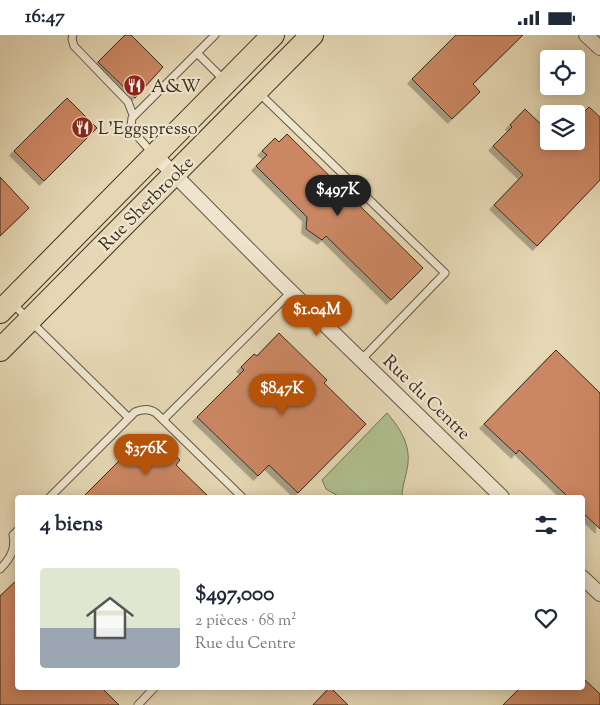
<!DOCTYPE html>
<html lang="fr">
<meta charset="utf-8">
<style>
:root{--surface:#fff;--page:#f2f2f3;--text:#1f2937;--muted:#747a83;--line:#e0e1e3;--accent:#b45309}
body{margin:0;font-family:"Sorts Mill Goudy",serif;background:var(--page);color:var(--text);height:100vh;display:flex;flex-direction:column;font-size:19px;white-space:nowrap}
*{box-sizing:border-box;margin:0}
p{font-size:16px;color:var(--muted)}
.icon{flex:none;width:28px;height:28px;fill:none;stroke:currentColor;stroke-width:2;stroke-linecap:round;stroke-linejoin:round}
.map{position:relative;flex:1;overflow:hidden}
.drawer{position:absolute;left:15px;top:460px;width:570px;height:195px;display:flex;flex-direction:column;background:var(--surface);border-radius:5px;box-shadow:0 2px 12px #0003}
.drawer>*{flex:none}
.buttons{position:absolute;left:540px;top:15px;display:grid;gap:10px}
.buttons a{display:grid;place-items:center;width:45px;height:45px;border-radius:5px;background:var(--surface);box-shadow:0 2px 12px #0003;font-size:25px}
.price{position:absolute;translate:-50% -42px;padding:0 11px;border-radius:18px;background:var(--accent);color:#fff;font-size:16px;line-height:32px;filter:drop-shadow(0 1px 2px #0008)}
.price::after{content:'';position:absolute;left:50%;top:30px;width:15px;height:11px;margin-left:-8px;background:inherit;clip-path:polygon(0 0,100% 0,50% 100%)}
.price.current{background:#222;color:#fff}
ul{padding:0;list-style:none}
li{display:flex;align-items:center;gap:15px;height:125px;padding:0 25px}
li+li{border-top:1px solid var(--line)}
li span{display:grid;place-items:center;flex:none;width:140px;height:100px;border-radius:5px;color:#555}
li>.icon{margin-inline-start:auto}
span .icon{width:60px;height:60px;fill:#fffc;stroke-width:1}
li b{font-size:21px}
h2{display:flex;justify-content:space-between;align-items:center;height:60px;padding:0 25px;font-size:21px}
.status{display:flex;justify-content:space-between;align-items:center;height:35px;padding:0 25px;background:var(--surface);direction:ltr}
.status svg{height:14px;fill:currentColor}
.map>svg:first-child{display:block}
</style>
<div class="status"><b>16:47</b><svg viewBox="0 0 49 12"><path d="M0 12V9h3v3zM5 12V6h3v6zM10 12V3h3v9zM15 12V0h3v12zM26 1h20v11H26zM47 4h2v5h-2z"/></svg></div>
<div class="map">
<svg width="600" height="670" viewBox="0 0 600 670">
<defs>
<filter id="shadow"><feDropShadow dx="-4.5" dy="4.5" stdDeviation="0" flood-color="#0004"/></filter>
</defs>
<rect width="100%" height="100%" fill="#e5d7b4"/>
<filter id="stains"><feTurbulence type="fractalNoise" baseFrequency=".004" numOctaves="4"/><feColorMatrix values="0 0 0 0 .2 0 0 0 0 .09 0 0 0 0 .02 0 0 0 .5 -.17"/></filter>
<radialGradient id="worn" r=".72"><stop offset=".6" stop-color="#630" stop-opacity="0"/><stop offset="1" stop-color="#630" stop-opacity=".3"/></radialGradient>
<!-- green -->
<path fill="#b0bf90" stroke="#747657" d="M387 378C399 392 410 408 408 428 407 439 402 450 402 462H340L326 454 322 445Z"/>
<!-- building -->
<path fill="#cb8764" stroke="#392d1e" filter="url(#shadow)" d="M125 0H131L163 32 135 63 98 27Z
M456 0H523L473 49 480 57 452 84 412 44Z
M67 63 97 93 44 146 14 116Z
M589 72 600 82V145L537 211 494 170 523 140 493 111 512 92 510 90 525 74 549 97V106H576V85Z
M287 99 423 233 391 265 326 201 322 205 306 194 307 182 256 131 267 120 262 116 275 103 279 107Z
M0 142 29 173 0 201Z
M279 298 327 345 324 348 366 389 298 458 269 430 258 441 197 382 244 335 241 332 254 319 257 321Z
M556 315 600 358V494L582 477V462H568L519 415 516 419 484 389Z
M145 400 163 417 167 413 180 425 176 430 209 462H83Z
M18 544V652H101L119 670H0V561Z
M582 642 600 659V670H503L521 652H582Z
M330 652 348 670H313Z"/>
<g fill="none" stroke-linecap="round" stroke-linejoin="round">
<defs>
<path id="service" d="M73 0 72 4 74 11 128 67 133 80
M197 18 225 46
M259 58 445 238 361 325
M153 119 132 95 131 91 132 83 215 0
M12 268 129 383
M163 385 291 257
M50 462 135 377C142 374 149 373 156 378L242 462
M0 534C10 524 16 514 13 500L18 495
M138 670 155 652"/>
<path id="minor" d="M586 0 600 13
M155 120 279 245 502 462
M582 542 600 559"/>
<path id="primary" d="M0 277 273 0
M0 315 312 0"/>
</defs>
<!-- service casing -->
<use href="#service" stroke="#645844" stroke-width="9"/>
<!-- minor casing -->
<use href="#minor" stroke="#645844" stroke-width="16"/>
<!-- primary casing -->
<use href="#primary" stroke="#392d1e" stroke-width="24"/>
<!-- service -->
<use href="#service" stroke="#eee5ce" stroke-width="7"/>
<!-- minor -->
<use href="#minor" stroke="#eee5ce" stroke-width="14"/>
<!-- primary -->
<use href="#primary" stroke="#e5d7b4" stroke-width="22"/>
</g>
<!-- icons -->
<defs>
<symbol id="restaurant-disc" viewBox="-11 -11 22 22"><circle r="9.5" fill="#8f2418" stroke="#eee5ce"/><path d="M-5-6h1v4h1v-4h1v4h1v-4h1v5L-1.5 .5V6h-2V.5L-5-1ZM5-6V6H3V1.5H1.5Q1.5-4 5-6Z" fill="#fff"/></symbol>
</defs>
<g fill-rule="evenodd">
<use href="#restaurant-disc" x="122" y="38" width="25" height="25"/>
<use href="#restaurant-disc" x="70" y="80" width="25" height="25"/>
</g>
<g text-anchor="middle" stroke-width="4.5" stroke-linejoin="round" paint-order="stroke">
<!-- poi labels -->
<g font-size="18" fill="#392d1e" stroke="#eee5ce" text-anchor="start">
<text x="151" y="57">A&amp;W</text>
<text x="98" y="99">L'Eggspresso</text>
</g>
<!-- street labels -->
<g font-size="18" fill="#392d1e" stroke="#eee5ce">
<text transform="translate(146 168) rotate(-45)" y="6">Rue Sherbrooke</text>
<text transform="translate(427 362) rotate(44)" y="6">Rue du Centre</text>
</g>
</g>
<rect width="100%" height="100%" filter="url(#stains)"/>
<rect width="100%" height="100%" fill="url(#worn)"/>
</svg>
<div class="buttons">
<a><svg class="icon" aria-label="locate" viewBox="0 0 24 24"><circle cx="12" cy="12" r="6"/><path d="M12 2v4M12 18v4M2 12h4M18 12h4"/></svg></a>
<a><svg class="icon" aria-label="layers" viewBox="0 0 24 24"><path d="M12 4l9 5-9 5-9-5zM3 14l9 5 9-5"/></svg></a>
</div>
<b class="price current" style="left:338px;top:182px">$497K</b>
<b class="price" style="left:317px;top:302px">$1.04M</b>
<b class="price" style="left:282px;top:381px">$847K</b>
<b class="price" style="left:146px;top:441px">$376K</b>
<section class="drawer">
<h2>4 biens<svg class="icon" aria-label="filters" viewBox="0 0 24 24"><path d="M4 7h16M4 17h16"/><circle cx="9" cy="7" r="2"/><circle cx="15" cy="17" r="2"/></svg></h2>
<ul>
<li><span style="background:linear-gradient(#dfe7d0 60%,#9aa5b1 0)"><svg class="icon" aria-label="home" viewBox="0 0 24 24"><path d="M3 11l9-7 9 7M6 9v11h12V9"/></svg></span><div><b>$497,000</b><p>2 pièces · 68 m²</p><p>Rue du Centre</p></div><svg class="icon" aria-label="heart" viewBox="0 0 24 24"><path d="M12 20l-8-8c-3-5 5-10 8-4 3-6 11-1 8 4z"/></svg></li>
</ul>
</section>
</div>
